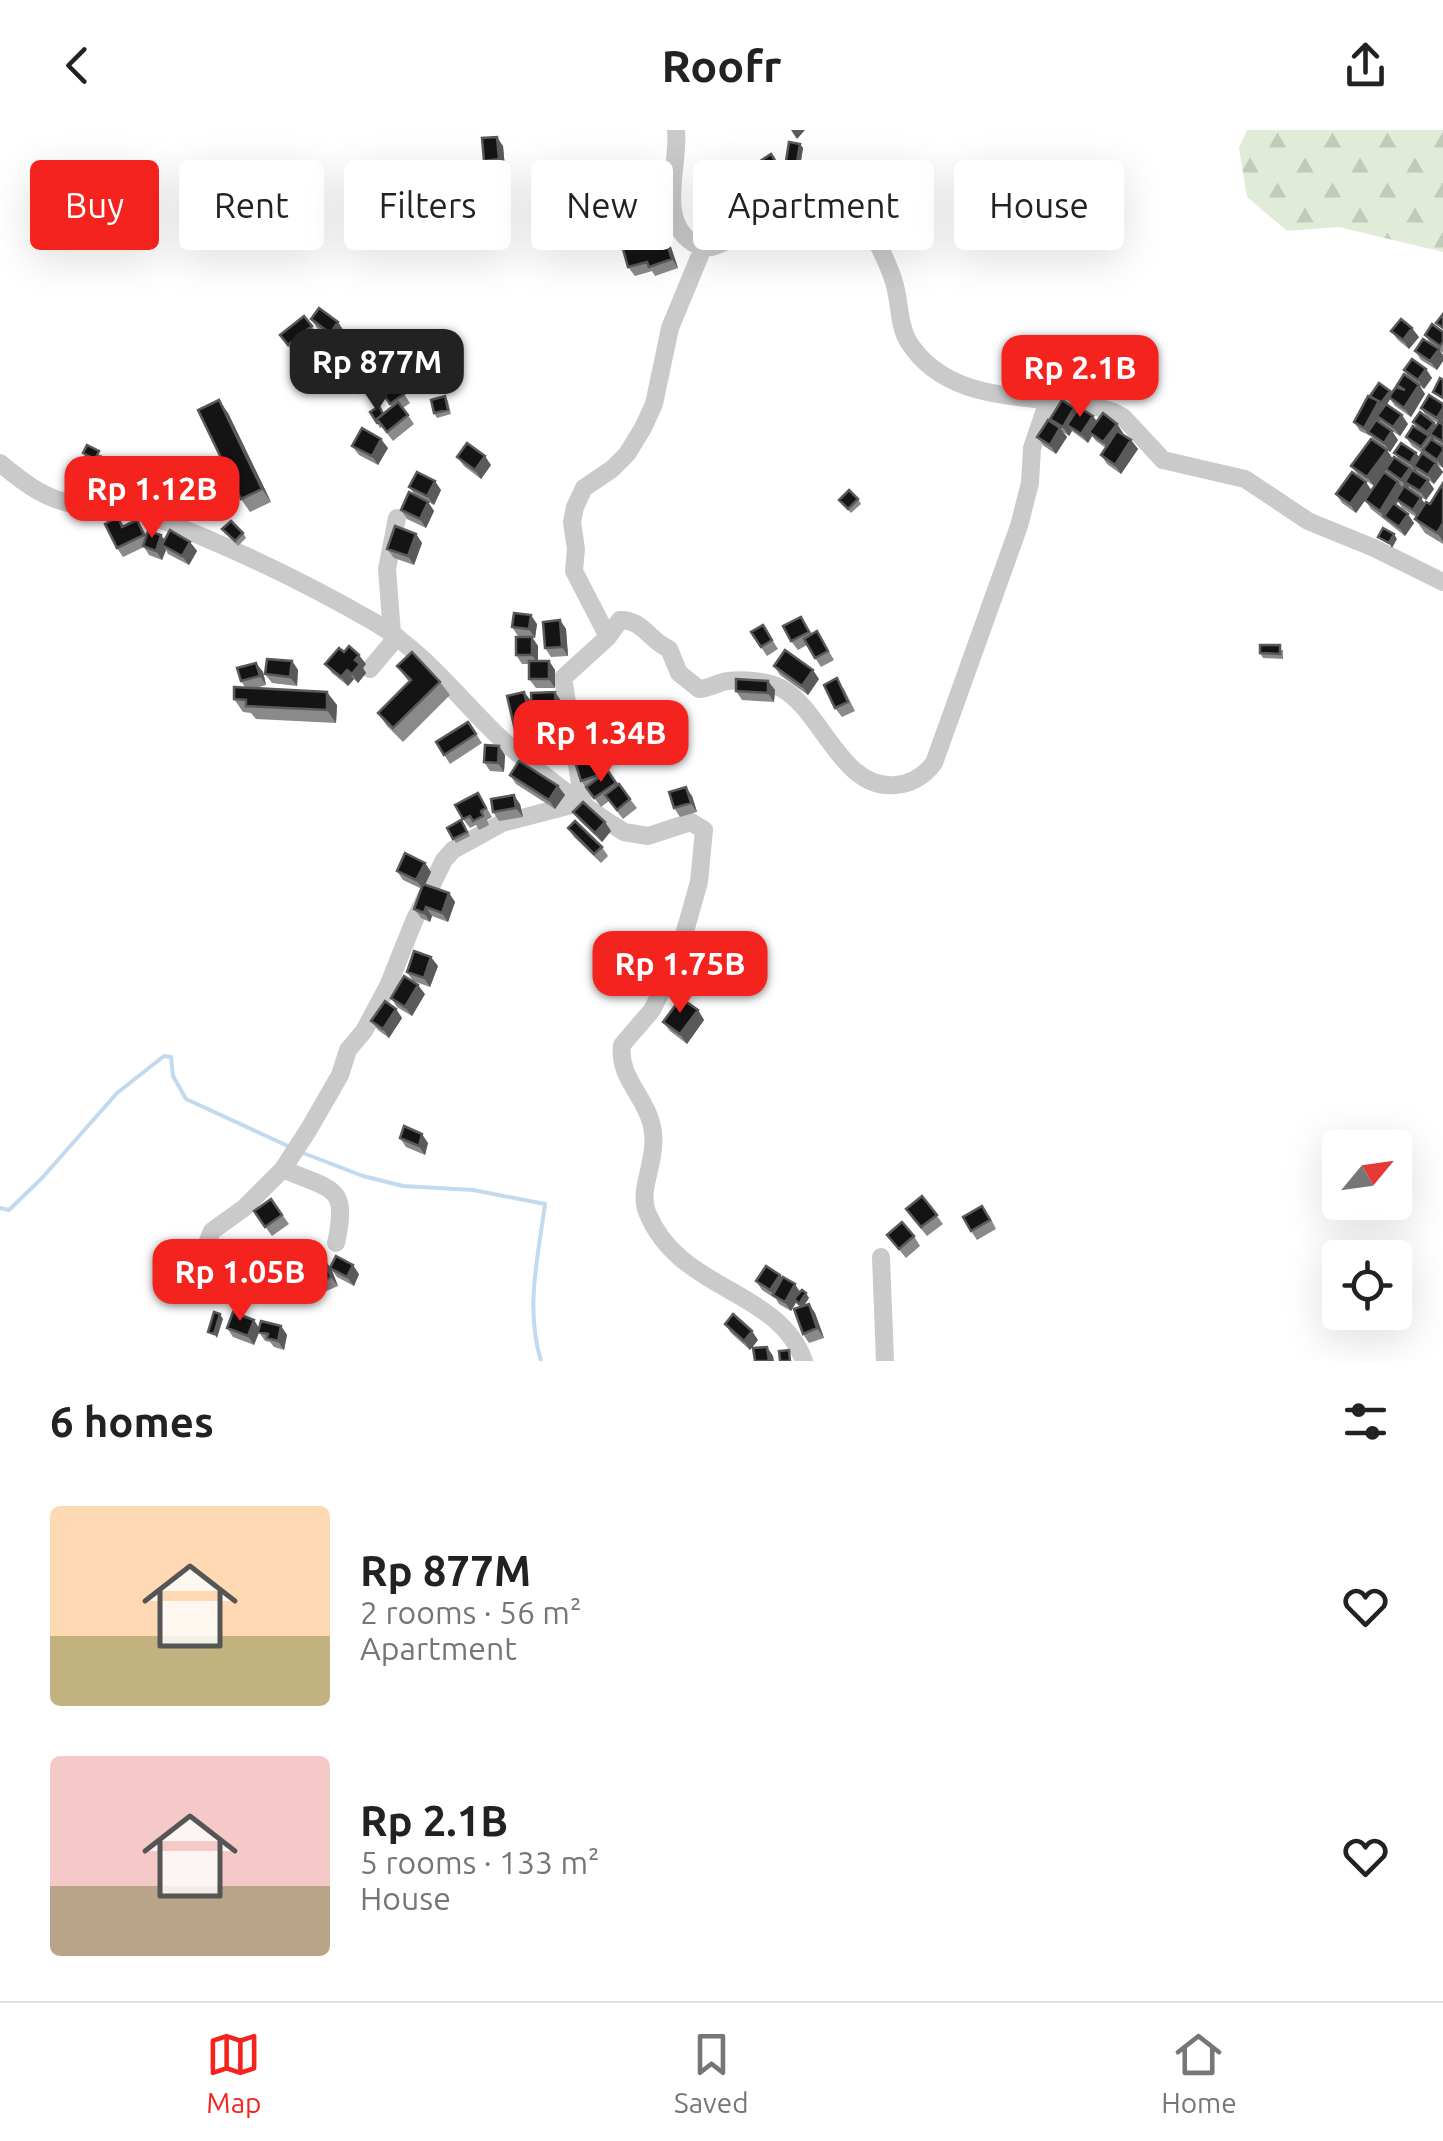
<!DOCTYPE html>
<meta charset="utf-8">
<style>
:root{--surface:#fff;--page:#f2f2f2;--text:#222;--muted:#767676;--line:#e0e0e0;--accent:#f4231e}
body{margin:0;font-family:Ubuntu,sans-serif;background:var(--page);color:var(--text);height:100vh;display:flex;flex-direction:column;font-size:38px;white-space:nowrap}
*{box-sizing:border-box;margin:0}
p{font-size:32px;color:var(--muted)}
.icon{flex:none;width:55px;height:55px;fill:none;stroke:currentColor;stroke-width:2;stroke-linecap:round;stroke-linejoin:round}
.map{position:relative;height:1231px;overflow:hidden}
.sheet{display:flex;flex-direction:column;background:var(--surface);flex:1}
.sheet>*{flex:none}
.guide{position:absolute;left:30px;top:30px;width:1385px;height:90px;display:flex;gap:20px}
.needle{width:65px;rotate:61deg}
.buttons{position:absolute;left:1322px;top:1000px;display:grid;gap:20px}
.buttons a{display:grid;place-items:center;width:90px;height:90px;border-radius:10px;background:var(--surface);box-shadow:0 10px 40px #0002;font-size:50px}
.price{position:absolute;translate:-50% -85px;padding:0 22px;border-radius:20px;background:var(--accent);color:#fff;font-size:32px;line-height:65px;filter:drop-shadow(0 2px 5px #0008)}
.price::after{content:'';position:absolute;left:50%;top:60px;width:30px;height:22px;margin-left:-15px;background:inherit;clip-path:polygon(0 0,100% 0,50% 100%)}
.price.active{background:#222;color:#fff}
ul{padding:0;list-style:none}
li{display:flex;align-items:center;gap:30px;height:250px;padding:0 50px}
li span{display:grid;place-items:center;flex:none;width:280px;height:200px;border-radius:10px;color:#555}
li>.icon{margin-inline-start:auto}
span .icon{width:120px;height:120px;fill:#fffc;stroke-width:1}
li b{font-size:42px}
h2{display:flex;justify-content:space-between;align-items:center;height:120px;padding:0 50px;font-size:42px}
.pill{padding:0 35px;border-radius:10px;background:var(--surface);box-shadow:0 10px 40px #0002;font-size:35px;line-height:90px}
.pill.active{background:var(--accent);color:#fff}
header{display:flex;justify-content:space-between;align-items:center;height:130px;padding:0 50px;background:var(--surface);font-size:45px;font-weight:700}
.dock{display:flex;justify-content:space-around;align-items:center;height:140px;border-top:2px solid var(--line);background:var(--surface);font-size:28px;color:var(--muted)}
.dock a{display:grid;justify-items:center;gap:5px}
.dock .active{color:var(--accent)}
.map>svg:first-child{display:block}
</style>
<header><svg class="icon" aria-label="back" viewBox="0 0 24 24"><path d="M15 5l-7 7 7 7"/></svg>Roofr<svg class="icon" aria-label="share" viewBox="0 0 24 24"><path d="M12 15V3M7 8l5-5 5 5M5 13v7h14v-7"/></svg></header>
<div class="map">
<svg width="1443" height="1231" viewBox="0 0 1443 1231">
<defs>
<pattern id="forest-firs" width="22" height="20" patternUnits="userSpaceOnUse" patternTransform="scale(2.5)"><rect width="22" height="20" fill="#e1ecd8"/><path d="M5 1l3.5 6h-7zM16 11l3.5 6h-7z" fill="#c1cbba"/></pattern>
</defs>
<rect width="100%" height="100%" fill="#fff"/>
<!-- forest -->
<path fill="url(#forest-firs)" d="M1247 0H1443V122L1339 97 1287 101 1247 67 1239 18Z"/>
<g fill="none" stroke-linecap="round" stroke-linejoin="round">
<!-- stream -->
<path stroke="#c2d9ee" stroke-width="4" d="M303 1023 363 1046 403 1056 473 1060 545 1074C538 1128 525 1178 541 1231
M0 1078 9 1080 42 1048 117 963 164 926 171 927 173 946 186 969 290 1017"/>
<!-- street -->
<path stroke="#cacaca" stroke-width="18" d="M676 0C680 34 656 89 693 113 700 117 707 119 715 116 736 110 749 89 770 86L867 99 872 102C880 118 889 135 894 152 900 171 898 194 908 211 952 282 1048 260 1114 282L1123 287 1163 330 1245 349 1308 391 1374 418 1443 452
M0 333C24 353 47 371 79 375 103 377 123 376 146 384 225 414 301 450 374 492 423 521 456 565 497 605 533 638 582 676 624 702L648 706 691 692 704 700 699 752 676 833 652 880 622 915C618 946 643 964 651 992 661 1026 637 1057 647 1082 679 1162 778 1158 804 1231
M392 503 387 439 397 388
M608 507 574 441 576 419 572 392 575 377 584 358 612 339 627 324 643 298 654 274 670 198 703 118
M370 539 397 507
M283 1039C332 1061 349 1054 336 1113
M881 1127 885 1231
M187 1162 212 1101 244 1078 283 1039 309 999 340 945 348 920 364 901 388 856 414 791 444 730 453 720 502 693 583 672 563 548 608 507 620 490C642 489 650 511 669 519L679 543 699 559C709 559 718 552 728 551 744 549 767 551 781 558 822 580 841 660 895 655 912 654 924 646 934 633L1019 396 1030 353 1032 318 1048 271"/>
</g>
<!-- wall -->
<path fill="#8a8a8a" d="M800 14 803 18 800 37 789 35 786 31Z
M503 16 505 38 490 40 484 31Z
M771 24 786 47 776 53 781 51 788 68 774 72 771 68 769 55 754 35Z
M502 51 501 90H483L476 81Z
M458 53 478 87 459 97 453 88Z
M638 107 644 115 671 117 678 138 655 146 652 141 635 146 628 137Z
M304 186 319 206 314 209 336 237 322 248 300 220 294 224 280 205Z
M311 189 344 201 336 212 317 198Z
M1391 201 1419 207 1409 219 1398 210Z
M1443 202V223L1439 220 1443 225V231L1437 240 1421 230 1415 221 1431 214 1425 205Z
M1047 229 1050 237 1042 241 1045 244 1047 262 1030 264 1024 255 1034 236Z
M1074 238 1078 247 1065 253 1062 248Z
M1056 239 1060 243 1062 254 1051 256 1048 252Z
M1426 239 1432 248 1424 259 1420 256 1425 264 1411 287 1395 276 1390 269 1387 275 1408 294 1400 306 1392 301 1398 310 1390 322 1374 311 1371 306 1360 301 1354 292 1372 267 1390 261 1392 263 1399 258 1397 255 1409 248 1404 240Z
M396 252 410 273 403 278 414 294 393 311 382 297 380 298 370 282 384 284 392 277 381 261Z
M445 266 448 271 451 284 437 288 434 283Z
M1074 278 1076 281 1093 286 1097 292 1117 294 1123 303 1122 304 1131 310 1138 319 1121 344 1107 334 1101 325 1106 318 1096 311 1092 306 1088 313 1072 301 1069 306 1063 302 1067 307 1056 324 1044 316 1037 307 1054 294 1050 289Z
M1421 278H1443V317L1435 310 1434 311 1443 317V338L1438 335 1443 342 1434 354 1428 350 1434 359 1426 370 1411 361 1409 357 1408 359 1425 373 1430 374 1443 353V414L1425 403 1415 389 1416 387 1402 378 1398 371 1396 375 1414 393 1405 406 1371 379 1365 370 1356 383 1342 373 1336 364 1372 360 1374 356 1358 345 1351 336 1392 329 1400 331 1394 323H1416L1419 327H1428L1412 316 1406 307 1418 299 1413 292 1434 293 1436 295 1438 293 1427 287Z
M228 283 271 372 250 382 241 369Z
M352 316 388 318 378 335 359 325Z
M83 323 102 325 101 328 117 341 123 350 115 360 98 346 91 337 95 332 86 328Z
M457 327 491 335 481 349 464 336Z
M409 357 441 360 434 375 428 372 434 381 426 398 407 389 401 380 415 365Z
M858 369 861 374 851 383 839 370Z
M118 387 124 396 137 390 147 406 165 410 190 412 197 421 189 435 168 424 166 420 162 430 149 425 144 417 123 427 117 418Z
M222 399 243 403 246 408 238 416Z
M416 404 422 413 414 435 394 428 387 419Z
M560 490 566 499 568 526 551 527 545 518Z
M537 494 535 508H532L538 516V531H549L555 540V558H536L529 549V534H522L516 525 526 507 518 506 512 497Z
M763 495 778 519 767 526 751 502Z
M807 496 812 504 817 501 834 530 821 537 807 515 798 520 791 511Z
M1283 520V529L1263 528 1260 523Z
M344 522 366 534 363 538 366 543 358 553 354 549 348 556 332 543 325 534Z
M292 531 298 540 297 556 272 553 265 544Z
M256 533 263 542 266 555 256 558 337 575 336 593 256 589 251 583 243 582 234 569 245 557 241 551Z
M397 536 440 552 450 565 403 612 387 596 378 583 409 552Z
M774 536 819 549 808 565 780 545Z
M768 551 775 560 774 572 742 570 736 561Z
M843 557 855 581 842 587 835 578Z
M524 562 531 571 555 562 561 571 562 588 538 589 533 583 540 609 522 613 516 604Z
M579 590 583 594 584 603 597 601 603 610 605 631H599L605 644 608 641 637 678 623 689 609 671 601 677 581 651 585 632 579 624 577 608H575L571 603Z
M468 592 482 613 450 634 436 612Z
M566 603 565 630 548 629 541 620Z
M505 625 504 642 490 641 484 632Z
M510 645 558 656 565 665 555 679 516 654Z
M478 663 492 687 487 690 489 695 479 700 476 695 470 698 463 689Z
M692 666 697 682 680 687 674 678Z
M520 674 523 687 499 691 493 682Z
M573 682 605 692 611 701 602 712 580 691Z
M461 690 470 706 456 713 447 698Z
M568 698 602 717 608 726 601 733 574 707Z
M425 733 431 742 425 755 449 763 455 772 448 792 432 786 430 792 421 788 414 779 422 759 403 750 397 741Z
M438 836 430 857 413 851 407 842Z
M425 864 412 886 397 877 391 868Z
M396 879 402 888 389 908 378 900 371 891Z
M698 880 704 890 687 914 670 901 663 892Z
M400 1008 428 1013 425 1025 406 1017Z
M922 1066 943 1094 927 1106 912 1088Z
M271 1069 289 1094 272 1106 254 1081Z
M989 1085 996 1099 977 1110 971 1101Z
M887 1105 914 1106 920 1116 906 1128Z
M330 1138 359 1144 354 1156 337 1147 331 1139 338 1156 324 1162 318 1153Z
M780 1145 809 1168 804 1176 809 1174 815 1183 824 1208 809 1213 803 1204 801 1177 796 1172 791 1181 779 1174 776 1169 762 1160 756 1151Z
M254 1190 259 1198 281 1196 287 1205 284 1220 274 1217 270 1212 265 1211 259 1202 254 1215 233 1207 227 1198Z
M725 1194 758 1210 750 1220 731 1203Z"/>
<!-- shaded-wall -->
<path fill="#5a5a5a" d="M791 0H805L797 9Z
M497 7 503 16 505 38 499 29Z
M800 14 803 18 800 37 797 32Z
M496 42 502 51 501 90 495 81Z
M665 108 671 117 678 138 672 129Z
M338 192 344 201 336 212 330 203Z
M1412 198 1419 207 1409 219 1403 210Z
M1439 219 1443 225V231L1437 240 1430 231Z
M1038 235 1045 244 1047 262 1041 253Z
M1426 239 1432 248 1424 259 1418 250Z
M1419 255 1425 264 1411 287 1404 278Z
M1390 261 1393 265 1384 278 1381 273Z
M219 270 228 283 271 372 262 359Z
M1379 271 1385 280 1377 286 1380 290 1371 305 1368 302 1370 307 1364 298Z
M1074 278 1081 287 1067 295 1072 301 1069 306 1063 297Z
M1443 278V290L1441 289 1443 291V297L1437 288Z
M1402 285 1408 294 1400 306 1393 297Z
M1093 286 1099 295 1089 302 1092 306 1088 313 1081 304Z
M1434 293 1440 302 1430 304 1435 310 1434 311 1427 302Z
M1117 294 1123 303 1110 321 1103 312Z
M1060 298 1067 307 1056 324 1050 315Z
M1392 301 1398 310 1390 322 1384 313Z
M381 309 388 318 378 335 372 326Z
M1131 310 1138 319 1121 344 1115 335Z
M1387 320 1393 329 1374 356 1367 347Z
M1443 321V338L1437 330Z
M1416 323 1423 332 1414 336 1417 341 1416 342 1410 333Z
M485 326 491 335 481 349 475 340Z
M1436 333 1443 342 1434 354 1428 345Z
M1410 338 1416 347 1405 352 1409 357 1408 359 1401 350Z
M117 341 123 350 115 360 108 351Z
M1428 350 1434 359 1426 370 1420 361Z
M435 351 441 360 434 375 427 366Z
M1366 352 1372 361 1356 383 1350 374Z
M1398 352 1405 361 1387 388 1384 386 1386 390 1380 381Z
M1421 368 1427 377 1419 389 1413 380Z
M428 372 434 381 426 398 420 389Z
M1408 384 1414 393 1405 406 1399 397Z
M1443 393V411L1437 403Z
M416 404 422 413 414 435 408 426Z
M1394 404 1397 409 1392 418 1389 413Z
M161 405 168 414 162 415 166 420 162 430 156 421Z
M190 412 197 421 189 435 182 426Z
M531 485 537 494 535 508 529 499Z
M560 490 566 499 568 526 562 517Z
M532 507 538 516V534L532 525Z
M359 525 366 534 363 538 366 543 358 553 352 544 355 530Z
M292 531 298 540 297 556 290 547Z
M549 531 555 540V558L549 549Z
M256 533 263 542 266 555 260 546Z
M347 540 354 549 348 556 341 547Z
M813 540 819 549 808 565 802 556Z
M768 551 775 560 774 572 768 563Z
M327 562 337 575 336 593 327 580Z
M524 562 531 571 540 609 533 600Z
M555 562 561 571 562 588 556 579Z
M560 594 566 603 565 630 559 621Z
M597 601 603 610 605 631 599 622Z
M499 616 505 625 504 642 498 633Z
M558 656 565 665 555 679 549 670Z
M686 657 692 666 697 682 691 673Z
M514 665 520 674 523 687 516 678Z
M605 692 611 701 602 712 595 703Z
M425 733 431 742 423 759 416 750Z
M449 763 455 772 448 792 442 783Z
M426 777 432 786 430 792 424 783Z
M431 827 438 836 430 857 424 848Z
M418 855 425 864 412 886 405 877Z
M396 879 402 888 389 908 383 899Z
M698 880 704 890 687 914 680 904Z
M422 1004 428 1013 425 1025 419 1016Z
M324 1129 331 1138 338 1156 331 1147Z
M353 1135 359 1144 354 1156 347 1147Z
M780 1145 786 1154 774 1165 770 1160Z
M795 1154 801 1164 791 1181 785 1172Z
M806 1163 809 1168 802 1178 799 1174Z
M809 1174 815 1183 824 1208 817 1198Z
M220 1184 223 1189 217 1208 214 1204Z
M254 1190 260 1200 254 1215 248 1206Z
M281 1196 287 1205 284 1220 278 1211Z
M752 1201 758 1210 750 1220 744 1211Z
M767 1217 773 1226 774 1231H769Z"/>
<!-- building -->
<path fill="#141414" stroke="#5a5a5a" stroke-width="2.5" d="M497 7 499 29 484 31 482 8Z
M789 12 800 14 797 32 786 31Z
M771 24 780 38 764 48 754 35Z
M477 42H496L495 81H476Z
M781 51 785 64 771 68 767 56Z
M458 53 472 78 453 88 439 64Z
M638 107 641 116 665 108 672 129 649 137 647 132 628 137 621 112Z
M319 178 338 192 330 203 311 189Z
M1443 184V198L1436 193Z
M304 186 312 196 288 215 280 205Z
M1401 189 1412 198 1403 210 1391 201Z
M1432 194 1443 202V212L1440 216 1425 205Z
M311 204 330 228 316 239 297 215Z
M1423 209 1439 219 1430 231 1415 221Z
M1043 225 1047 233 1039 236 1038 235 1034 236 1031 230Z
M1412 229 1426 239 1418 250 1404 240Z
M1071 233 1075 243 1062 248 1058 239Z
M1038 235 1041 253 1024 255 1021 237Z
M1056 239 1059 250 1048 252 1045 241Z
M1404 244 1419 255 1404 278 1389 267 1396 257 1405 260 1397 255Z
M1440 248 1443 250V268L1433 262Z
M396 252 404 264 390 274 381 261Z
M1379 253 1390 261 1381 273 1370 266Z
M1429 265 1443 274V278L1437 288 1421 278Z
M445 266 448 280 434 283 431 270Z
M1368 266 1379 271 1364 298 1354 292Z
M219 270 262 359 241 369 198 280Z
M1062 270 1074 278 1063 297 1050 289Z
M398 272 408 285 387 302 377 289Z
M1386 274 1402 285 1393 297 1377 286Z
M379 276 383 284 377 289 379 292 377 293 370 282Z
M1079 277 1093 286 1081 304 1067 295Z
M1420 282 1434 293 1427 302 1413 292Z
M1103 283 1117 294 1103 312 1089 302Z
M1048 290 1060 298 1050 315 1037 307Z
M1376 290 1392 301 1384 313 1368 302Z
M1439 292 1443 295V312L1430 304Z
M1413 296 1429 306 1421 317 1406 307Z
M362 298 381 309 372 326 352 316Z
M1117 301 1131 310 1115 335 1101 325Z
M1371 309 1387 320 1367 347 1351 336Z
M1431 309 1443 317V321L1437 330 1423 320Z
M467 313 485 326 475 340 457 327Z
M1401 313 1416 323 1410 333 1394 323Z
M87 315 99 321 95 329 83 323Z
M1422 323 1436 333 1428 345 1414 336Z
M99 327 117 341 108 351 91 337Z
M1394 327 1410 338 1401 350 1386 339Z
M1412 340 1428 350 1420 361 1405 352Z
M417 342 435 351 427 366 409 357Z
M1352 342 1366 352 1350 374 1336 364Z
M1384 342 1398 352 1380 381 1365 370Z
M1443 353V393L1437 403 1415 389 1426 372 1430 374Z
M1404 356 1421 368 1413 380 1396 369Z
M849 360 858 369 848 379 839 370Z
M409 362 428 372 420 389 401 380Z
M1393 373 1408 384 1399 397 1384 386Z
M118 387 122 397 137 390 144 405 117 418 105 394Z
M231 391 243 403 235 411 222 399Z
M395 396 416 404 408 426 387 419Z
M1383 398 1394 404 1389 413 1378 407Z
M170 400 190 412 182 426 162 415Z
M148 401 161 405 156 421 143 416Z
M514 483 531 485 529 499 512 497Z
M801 487 809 502 791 511 783 496Z
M560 490 562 517 545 518 543 492Z
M763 495 772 510 761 517 751 502Z
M817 501 828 521 815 528 804 509Z
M516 507H532V525H516Z
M1260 515H1280V524L1260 523Z
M349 516 359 525 355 530 360 534 352 544 347 540 341 547 325 534 339 518 344 522Z
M785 520 813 540 802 556 774 536Z
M412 522 440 552 393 598 378 583 411 550 397 536Z
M267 529 292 531 290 547 265 544Z
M529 531H549V549H529Z
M256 533 260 546 241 551 237 538Z
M837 548 848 572 835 578 824 555Z
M736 549 768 551V563L736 561Z
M234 557 327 562V580L246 576V570L234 569Z
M524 562 533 600 516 604 507 566Z
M555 562 556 579 532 580 531 563Z
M579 590 581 602 571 603 570 591Z
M468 592 476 604 444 625 436 612Z
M542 594H560L559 621 541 620Z
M597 601 599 622 579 624 576 604Z
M485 615 499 616 498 633 484 632Z
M597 628 602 644 581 651 576 635Z
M519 631 558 656 549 670 510 645Z
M608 641 616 653 594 668 586 657Z
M619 654 630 669 617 680 605 665Z
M686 657 691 673 674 678 669 662Z
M478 663 486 678 481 681 483 686 473 691 470 686 463 689 455 675Z
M514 665 516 678 493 682 491 669Z
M583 672 605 692 595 703 573 682Z
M461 690 467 702 453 709 447 698Z
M575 691 602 717 594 724 568 698Z
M405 723 425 733 416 750 397 741Z
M423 754 449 763 442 783 426 777 424 783 414 779Z
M414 821 431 827 424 848 407 842Z
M404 846 418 855 405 877 391 868Z
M681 868 698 880 680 904 663 892Z
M385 871 396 879 383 899 371 891Z
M404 996 422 1004 419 1016 400 1008Z
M922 1066 937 1085 921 1097 906 1079Z
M271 1069 282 1085 265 1097 254 1081Z
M982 1076 990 1090 971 1101 963 1087Z
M902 1092 914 1106 899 1119 887 1105Z
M336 1126 353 1135 347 1147 330 1138Z
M324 1129 331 1147 318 1153 311 1134Z
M766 1136 780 1145 770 1160 756 1151Z
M783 1147 795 1154 785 1172 773 1165Z
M802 1160 806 1163 799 1174 794 1169Z
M809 1174 817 1198 803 1204 794 1179Z
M214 1182 220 1184 214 1204 208 1202Z
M233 1182 254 1190 248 1206 227 1198Z
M733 1184 752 1201 744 1211 725 1194Z
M261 1191 281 1196 278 1211 267 1208 268 1204 258 1202Z
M767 1217 769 1231H755L753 1218Z
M789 1220 790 1231H780L779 1221Z"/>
</svg>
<div class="buttons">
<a><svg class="needle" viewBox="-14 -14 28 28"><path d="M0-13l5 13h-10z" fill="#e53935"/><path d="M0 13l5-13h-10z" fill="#767676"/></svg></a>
<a><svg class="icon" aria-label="locate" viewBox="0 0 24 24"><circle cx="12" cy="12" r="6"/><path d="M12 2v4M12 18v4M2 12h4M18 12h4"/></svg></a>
</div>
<b class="price active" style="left:377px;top:284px">Rp 877M</b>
<b class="price" style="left:1080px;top:290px">Rp 2.1B</b>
<b class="price" style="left:152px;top:411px">Rp 1.12B</b>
<b class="price" style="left:601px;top:655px">Rp 1.34B</b>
<b class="price" style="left:680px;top:886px">Rp 1.75B</b>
<b class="price" style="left:240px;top:1194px">Rp 1.05B</b>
<div class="guide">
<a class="pill active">Buy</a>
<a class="pill">Rent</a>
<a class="pill">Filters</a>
<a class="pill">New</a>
<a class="pill">Apartment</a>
<a class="pill">House</a>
</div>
</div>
<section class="sheet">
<h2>6 homes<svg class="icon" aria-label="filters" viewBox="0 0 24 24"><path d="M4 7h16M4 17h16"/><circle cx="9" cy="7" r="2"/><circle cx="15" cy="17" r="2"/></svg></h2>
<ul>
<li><span style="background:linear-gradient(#ffd9b3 65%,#c2b280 0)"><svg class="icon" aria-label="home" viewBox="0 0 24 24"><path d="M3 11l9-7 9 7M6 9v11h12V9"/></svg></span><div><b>Rp 877M</b><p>2 rooms · 56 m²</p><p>Apartment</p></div><svg class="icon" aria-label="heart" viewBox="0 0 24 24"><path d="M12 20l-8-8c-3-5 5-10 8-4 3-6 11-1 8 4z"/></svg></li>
<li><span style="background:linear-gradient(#f6c9c9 65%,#b9a48a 0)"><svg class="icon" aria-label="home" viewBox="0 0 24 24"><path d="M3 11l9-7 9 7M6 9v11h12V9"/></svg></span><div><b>Rp 2.1B</b><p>5 rooms · 133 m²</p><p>House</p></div><svg class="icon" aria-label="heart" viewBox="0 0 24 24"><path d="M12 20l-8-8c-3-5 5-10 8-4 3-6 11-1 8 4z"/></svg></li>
</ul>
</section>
<nav class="dock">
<a class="active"><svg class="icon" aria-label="map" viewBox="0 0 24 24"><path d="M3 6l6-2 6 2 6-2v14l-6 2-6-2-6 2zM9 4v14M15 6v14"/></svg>Map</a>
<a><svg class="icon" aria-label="saved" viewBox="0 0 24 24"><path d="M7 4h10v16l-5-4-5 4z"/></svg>Saved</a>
<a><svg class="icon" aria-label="home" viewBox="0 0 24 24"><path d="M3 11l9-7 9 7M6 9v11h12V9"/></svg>Home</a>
</nav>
